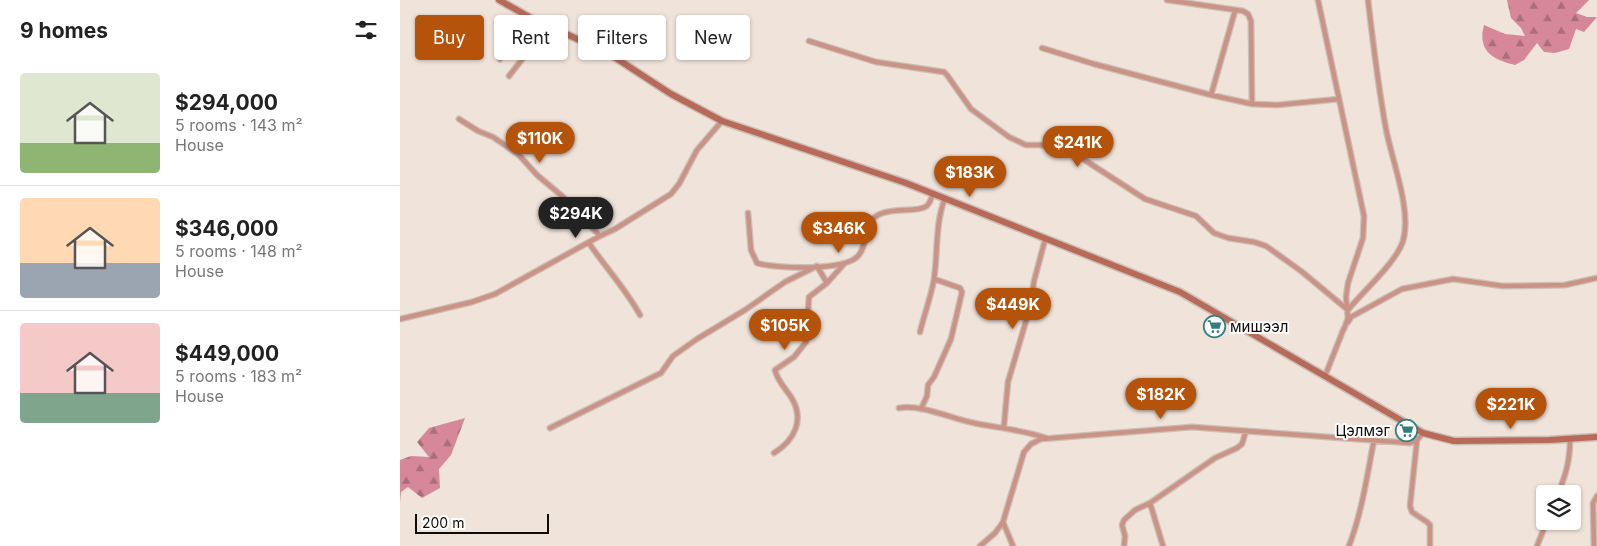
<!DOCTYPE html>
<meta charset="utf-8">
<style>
:root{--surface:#fff;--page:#f2f2f2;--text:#222;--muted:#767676;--line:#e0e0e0;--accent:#b45309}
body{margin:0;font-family:Inter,sans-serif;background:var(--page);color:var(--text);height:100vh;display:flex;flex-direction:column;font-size:19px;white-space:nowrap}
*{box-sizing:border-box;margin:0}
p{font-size:16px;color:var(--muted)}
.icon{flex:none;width:28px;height:28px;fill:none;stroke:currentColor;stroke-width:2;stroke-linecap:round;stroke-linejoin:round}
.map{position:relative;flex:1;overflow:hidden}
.drawer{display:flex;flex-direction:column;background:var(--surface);width:400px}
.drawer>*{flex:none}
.guide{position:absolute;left:15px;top:15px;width:475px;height:45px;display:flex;gap:10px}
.tools{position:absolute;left:1136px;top:485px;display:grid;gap:10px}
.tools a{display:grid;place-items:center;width:45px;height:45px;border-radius:5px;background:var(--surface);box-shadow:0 1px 4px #0004;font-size:25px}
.scale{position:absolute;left:15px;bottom:12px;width:134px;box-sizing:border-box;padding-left:5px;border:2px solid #0f0b08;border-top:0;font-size:14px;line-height:18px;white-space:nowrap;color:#0f0b08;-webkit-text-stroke:4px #fff;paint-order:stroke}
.price{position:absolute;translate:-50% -42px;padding:0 11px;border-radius:18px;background:var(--accent);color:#fff;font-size:16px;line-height:32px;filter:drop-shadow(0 1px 2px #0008)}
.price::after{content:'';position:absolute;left:50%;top:30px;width:15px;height:11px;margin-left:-8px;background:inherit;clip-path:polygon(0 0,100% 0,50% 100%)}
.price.on{background:#222;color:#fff}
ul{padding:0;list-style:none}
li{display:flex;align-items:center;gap:15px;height:125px;padding:0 20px}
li+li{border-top:1px solid var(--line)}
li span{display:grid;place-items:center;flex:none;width:140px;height:100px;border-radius:5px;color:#555}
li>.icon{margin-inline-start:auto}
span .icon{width:60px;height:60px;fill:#fffc;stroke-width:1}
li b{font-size:21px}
h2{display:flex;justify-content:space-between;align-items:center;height:60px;padding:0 20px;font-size:21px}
.chip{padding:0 18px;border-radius:5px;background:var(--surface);box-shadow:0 1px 4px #0004;font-size:18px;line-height:45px}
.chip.on{background:var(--accent);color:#fff}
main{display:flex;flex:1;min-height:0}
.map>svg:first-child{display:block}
</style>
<main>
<section class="drawer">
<h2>9 homes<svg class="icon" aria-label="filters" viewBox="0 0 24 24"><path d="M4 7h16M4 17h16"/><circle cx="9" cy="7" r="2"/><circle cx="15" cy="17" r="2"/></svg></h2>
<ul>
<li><span style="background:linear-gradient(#dfe7d0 70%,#8fb573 0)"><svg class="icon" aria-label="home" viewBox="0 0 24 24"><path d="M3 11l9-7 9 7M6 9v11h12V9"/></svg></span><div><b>$294,000</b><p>5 rooms · 143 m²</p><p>House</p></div></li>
<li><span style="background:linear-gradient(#ffd9b3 65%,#9aa5b1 0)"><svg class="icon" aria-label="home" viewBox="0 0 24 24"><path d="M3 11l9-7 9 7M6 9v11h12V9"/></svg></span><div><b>$346,000</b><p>5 rooms · 148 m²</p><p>House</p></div></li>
<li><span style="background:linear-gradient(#f6c9c9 70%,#7fa58c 0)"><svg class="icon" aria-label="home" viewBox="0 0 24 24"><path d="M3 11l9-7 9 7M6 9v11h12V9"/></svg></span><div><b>$449,000</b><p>5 rooms · 183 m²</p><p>House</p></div></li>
</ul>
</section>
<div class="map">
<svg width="1197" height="546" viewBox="0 0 1197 546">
<defs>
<pattern id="forest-firs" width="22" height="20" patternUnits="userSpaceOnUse" patternTransform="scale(1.25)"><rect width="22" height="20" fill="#d68899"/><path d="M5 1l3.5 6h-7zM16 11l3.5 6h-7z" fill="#ac6d7b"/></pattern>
</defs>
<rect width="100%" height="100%" fill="#efe3da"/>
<!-- forest -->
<path fill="url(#forest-firs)" d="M1107 0H1189L1176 13 1187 17H1197L1184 32 1176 29 1169 49 1155 53 1144 52 1137 43 1124 60 1115 65C1093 60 1077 51 1084 25L1105 34 1125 36 1121 28 1111 18Z
M65 418 51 455 39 469 40 488 22 498 8 487 1 492 0 503V460L11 456 29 457 17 442 29 428Z"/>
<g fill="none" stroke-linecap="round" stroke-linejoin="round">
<defs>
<path id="minor" d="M767 0 843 11 848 14 851 21 852 104
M918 0 964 216 963 238 948 283 946 297 948 318 944 329
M409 41 476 62 544 72 547 75 571 109 609 137 626 145H641L661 150 683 159 745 199 796 216 814 233 828 238 854 242 866 246 901 271 948 310C963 291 996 263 1003 241 1012 210 992 161 986 129 978 86 973 43 968 0
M642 48 694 64 811 95 852 104 877 105 939 99
M100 59 131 18
M109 76 149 25
M811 95 835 11
M59 119 78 131 93 137 118 154 137 175 162 196 200 236
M348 213 351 250 357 263C376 269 445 271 458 256 470 243 459 224 480 214 494 208 516 212 525 207 530 205 531 198 533 194
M189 243C205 267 226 289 240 315
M0 319 72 302 95 294 200 236 215 229 271 194 279 184 297 150 322 121
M948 322 951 317 1002 289 1053 279 1103 286 1165 285 1197 278
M520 332C524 315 531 297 534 279 538 252 535 224 545 198
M925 376 944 328
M499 408C522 404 552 419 574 423 598 428 623 430 646 438
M521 409 527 396 528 385 534 377 551 339 562 292 560 288 534 279
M604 425 608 382 626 321 631 302 634 281 645 240
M150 428 261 373 273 356 297 339 345 310 385 282 417 266 427 283
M1017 440 1010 506 1012 512 1027 522 1030 525V546
M374 453C395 440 405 419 391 397 385 388 377 380 375 370L394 357 406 342 409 297 427 283 444 264
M1158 494C1166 474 1170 461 1170 439
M750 503 763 546
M603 522 613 546
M580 546 595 533 603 522 624 452 631 444 641 439 792 427 1010 443 1017 440 1023 433
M724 546 725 536 722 525 724 520 735 510 750 503 815 458 837 448 842 444 846 431
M949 546C962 512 967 476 974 440
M1137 546 1147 521
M1194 546 1193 503 1197 496"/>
<path id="secondary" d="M99 0 131 18 208 53 271 94 322 121 506 183 780 292 1023 433 1054 441 1149 440 1197 437"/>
</defs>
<!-- minor casing -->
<use href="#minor" stroke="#cbc0b8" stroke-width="7"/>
<!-- secondary casing -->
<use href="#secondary" stroke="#cbc0b8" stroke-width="9"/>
<!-- minor -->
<use href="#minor" stroke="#cb9386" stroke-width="4.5"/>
<!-- secondary -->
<use href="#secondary" stroke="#b96958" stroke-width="6"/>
</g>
<!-- icons -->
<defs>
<symbol id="supermarket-ring" viewBox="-11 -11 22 22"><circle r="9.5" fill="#fff" stroke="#347d7f" stroke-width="1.5"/><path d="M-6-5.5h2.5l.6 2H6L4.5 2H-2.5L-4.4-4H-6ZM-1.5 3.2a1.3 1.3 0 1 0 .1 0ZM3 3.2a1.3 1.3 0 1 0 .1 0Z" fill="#347d7f"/></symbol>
</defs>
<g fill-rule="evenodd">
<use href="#supermarket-ring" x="802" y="314" width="25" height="25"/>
<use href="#supermarket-ring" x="994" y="418" width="25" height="25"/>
</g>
<g text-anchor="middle" stroke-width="4" stroke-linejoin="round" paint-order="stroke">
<!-- poi labels -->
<g font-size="15" fill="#0f0b08" stroke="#fff" text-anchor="start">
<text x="830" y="332">мишээл</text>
<text x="990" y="436" text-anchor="end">Цэлмэг</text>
</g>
</g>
</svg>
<div class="tools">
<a><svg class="icon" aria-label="layers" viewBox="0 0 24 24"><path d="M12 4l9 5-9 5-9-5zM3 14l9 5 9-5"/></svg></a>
</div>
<div class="scale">200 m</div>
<b class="price" style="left:140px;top:164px">$110K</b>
<b class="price" style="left:678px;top:168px">$241K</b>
<b class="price" style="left:570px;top:198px">$183K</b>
<b class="price on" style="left:176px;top:239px">$294K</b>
<b class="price" style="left:439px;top:254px">$346K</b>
<b class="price" style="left:613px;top:330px">$449K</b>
<b class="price" style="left:385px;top:351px">$105K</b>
<b class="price" style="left:761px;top:420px">$182K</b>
<b class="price" style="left:1111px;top:430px">$221K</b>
<div class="guide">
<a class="chip on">Buy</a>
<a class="chip">Rent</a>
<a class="chip">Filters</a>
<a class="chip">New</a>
</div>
</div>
</main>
